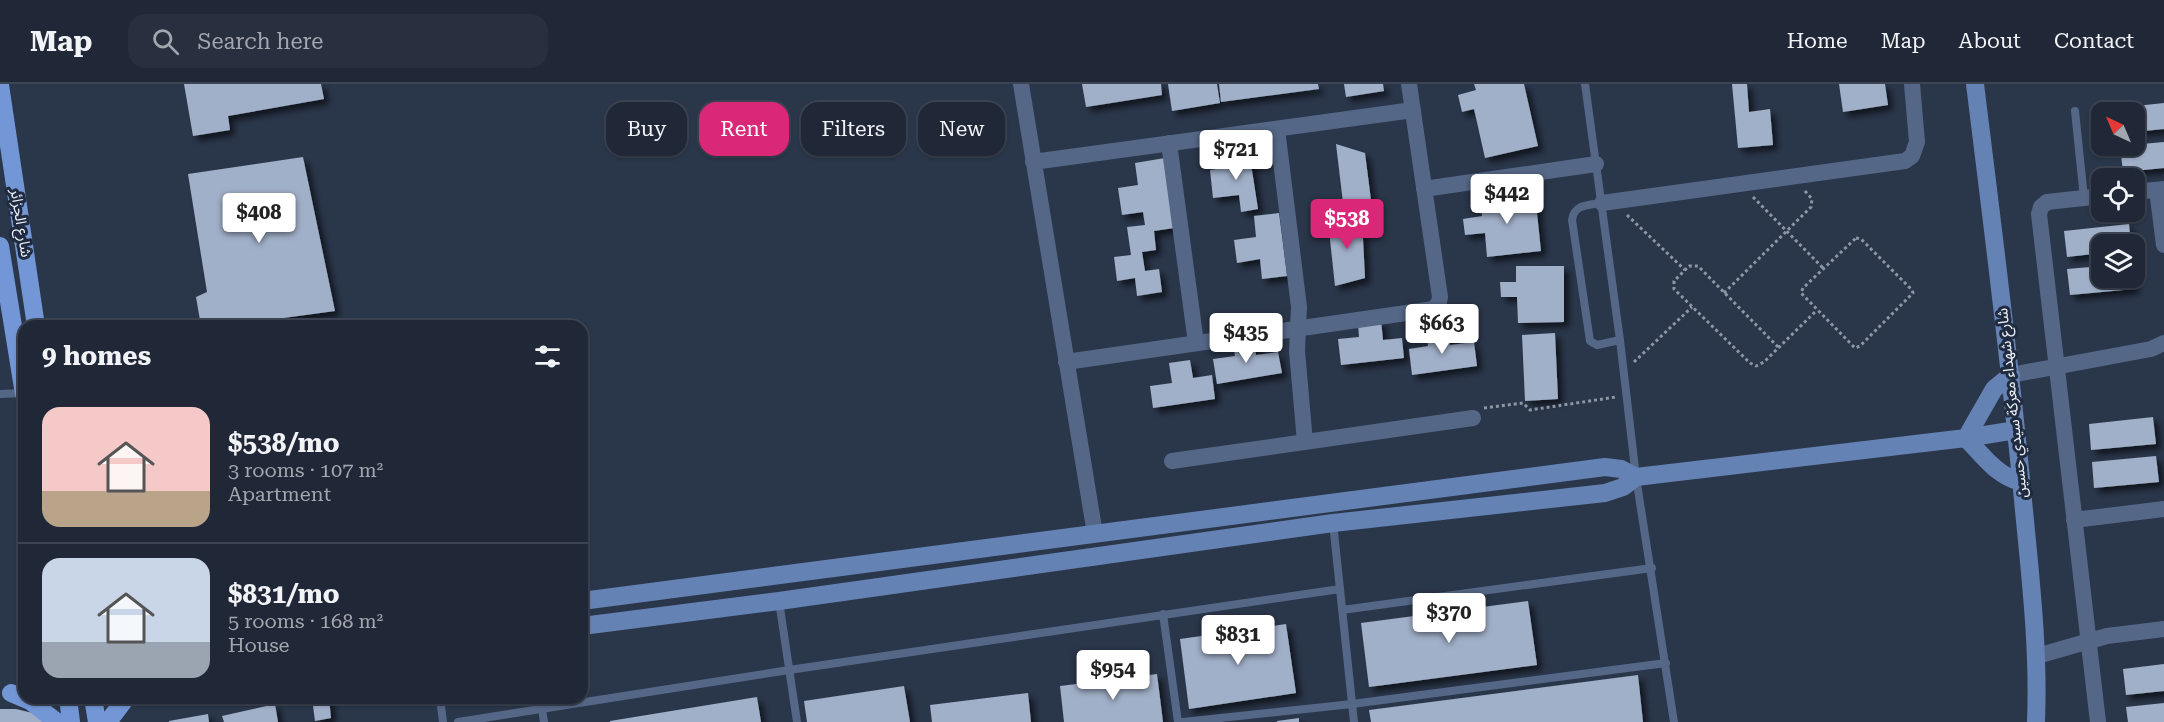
<!DOCTYPE html>
<meta charset="utf-8">
<style>
:root{--surface:#202838;--page:#283040;--text:#f1f3f6;--muted:#a2a6ae;--line:#3d4453;--accent:#db2777}
body{margin:0;font-family:"Roboto Serif","Noto Sans Arabic",serif;background:var(--page);color:var(--text);height:100vh;display:flex;flex-direction:column;font-size:22px;white-space:nowrap}
*{box-sizing:border-box;margin:0}
p{font-size:20px;color:var(--muted)}
.icon{flex:none;width:33px;height:33px;fill:none;stroke:currentColor;stroke-width:2;stroke-linecap:round;stroke-linejoin:round}
.map{position:relative;flex:1;overflow:hidden}
.drawer{position:absolute;left:18px;top:236px;width:570px;height:384px;display:flex;flex-direction:column;background:var(--surface);border-radius:18px;box-shadow:0 2px 4px #0004,0 0 0 2px var(--line)}
.drawer>*{flex:none}
.banner{position:absolute;left:606px;top:18px;width:570px;height:54px;display:flex;gap:12px}
.needle{width:39px;rotate:316deg}
.tools{position:absolute;left:2091px;top:18px;display:grid;gap:12px}
.tools a{display:grid;place-items:center;width:54px;height:54px;border-radius:12px;background:var(--surface);box-shadow:0 2px 4px #0004,0 0 0 2px var(--line);font-size:30px}
.price{position:absolute;translate:-50% -51px;padding:0 14px;border-radius:6px;background:#fff;color:#222;font-size:20px;line-height:39px;filter:drop-shadow(0 2px 3px #0008)}
.price::after{content:'';position:absolute;left:50%;top:36px;width:18px;height:14px;margin-left:-9px;background:inherit;clip-path:polygon(0 0,100% 0,50% 100%)}
.price.selected{background:var(--accent);color:#fff}
ul{padding:0;list-style:none}
li{display:flex;align-items:center;gap:18px;height:150px;padding:0 24px}
li+li{border-top:2px solid var(--line)}
li span{display:grid;place-items:center;flex:none;width:168px;height:120px;border-radius:18px;color:#555}
li>.icon{margin-inline-start:auto}
span .icon{width:72px;height:72px;fill:#fffc;stroke-width:1}
li b{font-size:26px}
h2{display:flex;justify-content:space-between;align-items:center;height:72px;padding:0 24px;font-size:26px}
.tag{padding:0 21px;border-radius:18px;background:var(--surface);box-shadow:0 2px 4px #0004,0 0 0 2px var(--line);font-size:21px;line-height:54px}
.tag.selected{background:var(--accent);color:#fff}
header{display:flex;align-items:center;gap:36px;box-sizing:border-box;height:84px;padding:0 30px;background:var(--surface);border-bottom:2px solid var(--line)}
header strong{font-size:28px}
nav{display:flex;gap:33px;margin-inline-start:auto;font-size:21px}
.search{width:420px;height:54px;background:var(--page);display:flex;align-items:center;gap:15px;box-sizing:border-box;padding:0 21px;border-radius:18px;color:var(--muted);font-size:22px}
.map>svg:first-child{display:block}
</style>
<header>
<strong>Map</strong>
<div class="search"><svg class="icon" aria-label="search" viewBox="0 0 24 24"><circle cx="10" cy="10" r="6"/><path d="M15 15l6 6"/></svg>Search here</div>
<nav><a>Home</a><a>Map</a><a>About</a><a>Contact</a></nav>
</header>
<div class="map">
<svg width="2164" height="638" viewBox="0 0 2164 638">
<defs>
<filter id="shadow"><feDropShadow dx="5" dy="5" stdDeviation="3" flood-color="#0009"/></filter>
</defs>
<rect width="100%" height="100%" fill="#2a364a"/>
<!-- building -->
<path fill="#a1b0c9" filter="url(#shadow)" d="M184 0H321L324 15 228 32 230 46 193 52Z
M1082 0H1161L1162 11 1086 23Z
M1168 0H1217L1220 19 1172 27Z
M1219 0H1318L1319 5 1221 18Z
M1344 0H1383L1384 7 1346 13Z
M1474 0H1524L1538 62 1485 74 1474 25 1462 28 1458 11 1476 6Z
M1732 0H1747L1749 28 1770 25 1773 61 1738 64Z
M1839 0H1885L1888 21 1843 28Z
M2164 19V45L2134 48V28H2118L2117 24Z
M2164 58V84L2123 88 2120 62Z
M1336 60 1365 69 1372 124 1344 127Z
M1249 67 1258 125 1241 128 1239 111 1213 114 1210 86 1229 83 1227 70Z
M303 73 335 227 224 242H201L196 213 207 208 188 90Z
M1165 74 1174 144 1154 147 1156 166 1142 168 1145 187 1159 185 1162 208 1137 212 1135 194 1117 197 1114 173 1131 171 1127 143 1145 141 1143 128 1122 131 1118 104 1138 101 1135 79Z
M1535 110 1541 167 1487 173 1485 149 1465 151 1463 135 1482 132 1480 116Z
M1279 129 1287 192 1262 195 1260 175 1237 179 1234 156 1256 153 1254 132Z
M1362 134 1365 194 1335 202 1328 137Z
M2129 140 2131 160H2102V169L2067 173 2064 147Z
M1516 182H1564V238L1518 239 1517 213H1501L1500 198H1516Z
M2102 182V194H2133L2134 205 2070 211 2067 185Z
M1381 236 1383 256 1402 254 1404 274 1341 281 1338 255 1359 253 1358 239Z
M1448 245 1450 261 1474 258 1477 282 1412 291 1409 265 1428 262 1426 248Z
M1555 249 1558 315 1525 317 1522 251Z
M1254 255 1256 271 1278 268 1282 289 1217 300 1213 275 1235 272 1233 258Z
M1190 276 1193 294 1212 291 1215 315 1153 324 1150 302 1172 299 1169 279Z
M2153 333 2156 360 2091 366 2089 340Z
M2156 372 2159 398 2094 404 2092 378Z
M1528 517 1537 581 1369 603 1361 539Z
M1286 540 1296 609 1189 625 1180 555Z
M2164 580V607L2126 611 2123 585Z
M1157 590 1163 638H1064L1060 602Z
M1638 591 1643 638H1371L1369 626Z
M904 602 910 638H807L804 617Z
M1028 609 1031 638H932L930 621Z
M757 613 761 638H610V637Z
M312 614H329L331 634 315 637Z
M2164 619V638H2128L2126 623Z
M275 620 278 638H224L222 632Z
M0 625H16L37 630 47 638H0Z
M208 630 209 638H169V637Z
M1299 634V638H1277V637Z"/>
<g fill="none" stroke-linecap="round" stroke-linejoin="round">
<!-- path -->
<path stroke="#8c96a5" stroke-width="3" stroke-dasharray="3 3" stroke-linecap="butt" d="M1753 113 1823 184
M1627 131 1685 186
M1856 154 1861 155 1912 206 1913 209 1860 262 1855 264 1801 209 1803 204Z
M1724 209 1811 123 1812 115 1804 106
M1778 263 1698 182H1689L1674 197V205L1750 279 1756 282 1764 278 1817 226
M1634 278 1692 223
M1484 324 1523 319 1530 326 1616 313"/>
<!-- lane -->
<path stroke="#556787" stroke-width="8" d="M1585 0 1620 256 1636 393 1674 638
M2075 27 2084 114
M1602 119C1589 121 1574 120 1572 136L1590 257 1597 261 1620 256
M0 310 23 309
M1333 439 1354 638
M779 517 797 638
M1342 526 1652 484
M1163 530 1178 638
M440 614 443 638
M542 625 544 638
M458 638 789 586 1340 505
M1183 638 1352 620 1666 579"/>
<!-- street -->
<path stroke="#556787" stroke-width="16" d="M1021 0 1095 450
M1277 45 1299 223 1297 267 1305 358
M1169 59 1196 259
M1033 78 1413 26
M1424 105 1596 80
M2157 106 2164 161
M2134 108 2164 105
M1602 119 1905 77 1912 72 1917 58 1912 0
M1066 278 1434 225 1439 218 1440 213 1409 0
M2011 291 2151 265 2164 259
M1172 377 1473 334
M2074 436 2164 425
M2037 572 2107 552 2164 545
M2098 638 2039 130 2041 123 2047 118 2102 112"/>
<!-- secondary -->
<path stroke="#6582b4" stroke-width="18" d="M1975 0C1992 138 2010 277 2023 416 2030 490 2039 563 2036 638
M2011 291 1994 305 1966 354C1983 372 1997 392 2021 398
M582 517 1605 383 1621 385 1636 393
M582 542 779 517 1333 439 1605 409 1623 403 1636 393 1966 354 2016 346"/>
<!-- primary -->
<path stroke="#7296d6" stroke-width="18" d="M0 1 36 242
M0 162 24 310
M11 609 30 617 57 638
M68 614 71 638
M93 614 97 638
M108 638 126 614"/>
</g>
<g text-anchor="middle" stroke-width="6" stroke-linejoin="round" paint-order="stroke">
<!-- street labels -->
<g font-size="15" fill="#ecf3fd" stroke="#202b3f">
<text transform="translate(21 139) rotate(81)" y="5">شارع الجزائر</text>
<text transform="translate(2012 319) rotate(-96)" y="5">شارع شهداء معركة سيدي حسين</text>
</g>
</g>
</svg>
<div class="tools">
<a><svg class="needle" viewBox="-14 -14 28 28"><path d="M0-13l5 13h-10z" fill="#e53935"/><path d="M0 13l5-13h-10z" fill="#a2a6ae"/></svg></a>
<a><svg class="icon" aria-label="locate" viewBox="0 0 24 24"><circle cx="12" cy="12" r="6"/><path d="M12 2v4M12 18v4M2 12h4M18 12h4"/></svg></a>
<a><svg class="icon" aria-label="layers" viewBox="0 0 24 24"><path d="M12 4l9 5-9 5-9-5zM3 14l9 5 9-5"/></svg></a>
</div>
<b class="price" style="left:1236px;top:97px">$721</b>
<b class="price" style="left:1507px;top:141px">$442</b>
<b class="price" style="left:259px;top:160px">$408</b>
<b class="price selected" style="left:1347px;top:166px">$538</b>
<b class="price" style="left:1442px;top:271px">$663</b>
<b class="price" style="left:1246px;top:280px">$435</b>
<b class="price" style="left:1449px;top:560px">$370</b>
<b class="price" style="left:1238px;top:582px">$831</b>
<b class="price" style="left:1113px;top:617px">$954</b>
<div class="banner">
<a class="tag">Buy</a>
<a class="tag selected">Rent</a>
<a class="tag">Filters</a>
<a class="tag">New</a>
</div>
<section class="drawer">
<h2>9 homes<svg class="icon" aria-label="filters" viewBox="0 0 24 24"><path d="M4 7h16M4 17h16"/><circle cx="9" cy="7" r="2"/><circle cx="15" cy="17" r="2"/></svg></h2>
<ul>
<li><span style="background:linear-gradient(#f6c9c9 70%,#b9a48a 0)"><svg class="icon" aria-label="home" viewBox="0 0 24 24"><path d="M3 11l9-7 9 7M6 9v11h12V9"/></svg></span><div><b>$538/mo</b><p>3 rooms · 107 m²</p><p>Apartment</p></div></li>
<li><span style="background:linear-gradient(#c9d6e8 70%,#9aa5b1 0)"><svg class="icon" aria-label="home" viewBox="0 0 24 24"><path d="M3 11l9-7 9 7M6 9v11h12V9"/></svg></span><div><b>$831/mo</b><p>5 rooms · 168 m²</p><p>House</p></div></li>
</ul>
</section>
</div>
